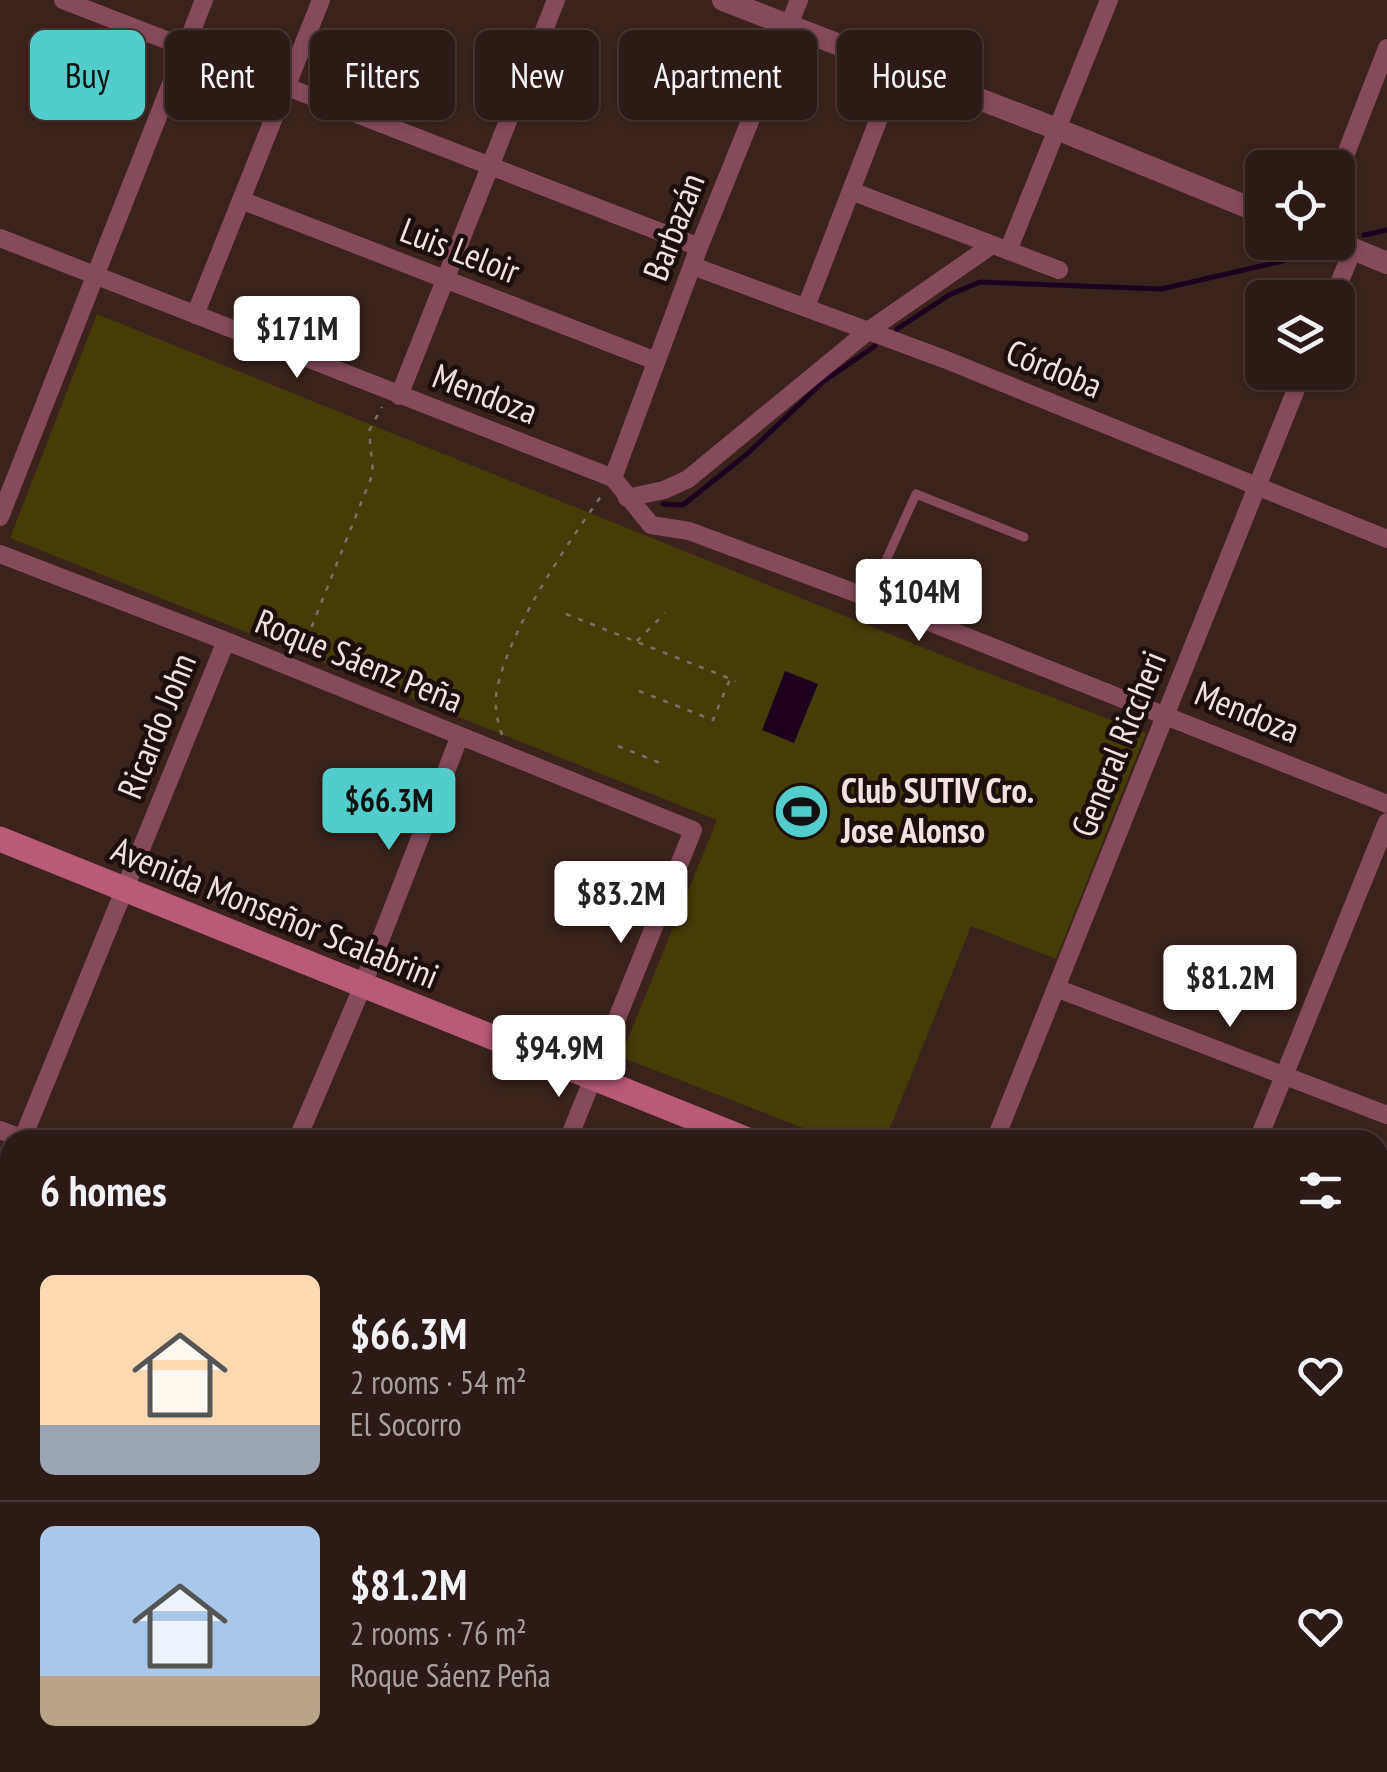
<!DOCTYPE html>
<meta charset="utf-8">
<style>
:root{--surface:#2c1a16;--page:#382723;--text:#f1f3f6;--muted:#a6a1a1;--line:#483835;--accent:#52cdcc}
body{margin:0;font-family:"PT Sans Narrow",sans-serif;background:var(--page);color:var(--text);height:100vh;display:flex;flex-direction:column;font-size:38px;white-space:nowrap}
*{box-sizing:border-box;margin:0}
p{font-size:32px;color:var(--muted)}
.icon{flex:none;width:55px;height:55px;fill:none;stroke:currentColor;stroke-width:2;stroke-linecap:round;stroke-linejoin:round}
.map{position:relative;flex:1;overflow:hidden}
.panel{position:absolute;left:0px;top:1130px;width:1388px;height:642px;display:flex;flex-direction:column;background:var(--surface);border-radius:30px 30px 0 0;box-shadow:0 2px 8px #0004,0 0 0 2px var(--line)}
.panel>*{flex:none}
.hud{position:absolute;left:30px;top:30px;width:1328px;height:90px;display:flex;gap:20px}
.tools{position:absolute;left:1245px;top:150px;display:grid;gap:20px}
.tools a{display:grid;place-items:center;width:110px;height:110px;border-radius:15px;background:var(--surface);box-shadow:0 2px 8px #0004,0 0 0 2px var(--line);font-size:50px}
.price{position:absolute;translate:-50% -85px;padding:0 22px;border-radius:10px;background:#fff;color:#222;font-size:32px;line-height:65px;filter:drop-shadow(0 2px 5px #0008)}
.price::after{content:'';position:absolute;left:50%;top:60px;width:30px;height:22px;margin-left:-15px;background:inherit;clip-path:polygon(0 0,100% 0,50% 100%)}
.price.selected{background:var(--accent);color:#111}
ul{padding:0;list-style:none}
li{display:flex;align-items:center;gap:30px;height:250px;padding:0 40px}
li+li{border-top:2px solid var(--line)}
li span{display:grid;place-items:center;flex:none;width:280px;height:200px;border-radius:15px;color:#555}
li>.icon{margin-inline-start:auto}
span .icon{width:120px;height:120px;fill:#fffc;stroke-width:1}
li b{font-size:42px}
h2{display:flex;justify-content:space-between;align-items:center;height:120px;padding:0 40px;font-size:42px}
.pill{padding:0 35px;border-radius:15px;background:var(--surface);box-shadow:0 2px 8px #0004,0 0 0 2px var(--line);font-size:35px;line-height:90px}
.pill.selected{background:var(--accent);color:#111}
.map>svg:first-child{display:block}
</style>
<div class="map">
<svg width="1387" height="1772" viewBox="0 0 1387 1772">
<rect width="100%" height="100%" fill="#3b221d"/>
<!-- green -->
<path fill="#463c06" d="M97 314 969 666 1146 733 1056 959 971 926 885 1140H834L626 1059 624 1048 717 820 10 538Z"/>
<!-- water -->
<path fill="#1e001e" d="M785 671 818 684 794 743 762 730Z"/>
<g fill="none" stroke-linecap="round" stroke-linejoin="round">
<!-- stream -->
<path stroke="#1e001e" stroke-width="5" d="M1364 235 1387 230
M897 329 949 295 980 282 1161 289 1283 261 1302 253
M663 504 683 505 747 454 824 381 875 346
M1378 1620 1387 1609
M1237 1772 1246 1762"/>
<!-- path -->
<path stroke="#836d69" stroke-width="2.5" stroke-dasharray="5 8" stroke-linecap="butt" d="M566 614 736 681
M637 641 665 613
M302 651 373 473 369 431 382 407
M639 691 713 720 730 679
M502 735C497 720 494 706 497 689 511 625 566 546 604 492
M618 746 660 763"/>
<!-- service -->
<path stroke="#854a5c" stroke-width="9" d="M869 598 916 494 1024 537"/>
<!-- minor -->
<path stroke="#854a5c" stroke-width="18" d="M63 0 699 247
M1338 174 1387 48
M851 191 1059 270
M241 200 656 361
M0 238 613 478
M1008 251 1109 0
M693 266 944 359 1387 539
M1333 298 1353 249
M806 307 898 69
M195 315 321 0
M399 396 556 0
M613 478 651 525 689 531 869 598 1387 804
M613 478 699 247 799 0
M627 498 664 490 688 479 868 331 992 245
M0 517 204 0
M0 554 226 641 693 830 568 1140
M1056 988 1387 1115
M0 1130 26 1140
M22 1140 226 641
M297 1140 358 997 459 738
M995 1140 1303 372
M1258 1140 1387 822
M0 1197 10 1171
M0 1403 10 1407
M0 1685 10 1688
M213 1762 238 1772
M917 1762 941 1772
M309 1772 312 1762
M559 1772 562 1762
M824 1772 828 1762"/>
<!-- tertiary -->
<path stroke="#854a5c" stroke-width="22" d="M723 0 1057 129 1262 213
M1336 242 1387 263"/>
<!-- secondary -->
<path stroke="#b85a78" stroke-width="25" d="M0 839 748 1140
M1378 1392 1387 1395
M1378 1595 1387 1585
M1215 1772 1224 1762"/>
</g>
<!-- icons -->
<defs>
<symbol id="stadium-disc" viewBox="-11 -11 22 22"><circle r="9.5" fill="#52cdcc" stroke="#1a0f0d"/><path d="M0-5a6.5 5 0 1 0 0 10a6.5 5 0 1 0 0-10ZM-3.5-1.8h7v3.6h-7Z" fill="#111"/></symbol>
</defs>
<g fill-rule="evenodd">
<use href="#stadium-disc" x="770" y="780" width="63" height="63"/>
</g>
<g text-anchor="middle" stroke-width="9" stroke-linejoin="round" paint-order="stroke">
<!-- street labels -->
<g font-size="35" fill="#f2e1dd" stroke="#1a0f0d">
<text transform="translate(674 227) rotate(-69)" y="12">Barbazán</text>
<text transform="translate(460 251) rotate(21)" y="12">Luis Leloir</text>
<text transform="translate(1054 369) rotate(22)" y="12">Córdoba</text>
<text transform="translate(485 394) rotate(21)" y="12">Mendoza</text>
<text transform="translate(359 661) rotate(22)" y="12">Roque Sáenz Peña</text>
<text transform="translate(1247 712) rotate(22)" y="12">Mendoza</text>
<text transform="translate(157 726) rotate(-68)" y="12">Ricardo John</text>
<text transform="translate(1119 744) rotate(-68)" y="12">General Riccheri</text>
<text transform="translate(275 913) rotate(22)" y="12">Avenida Monseñor Scalabrini</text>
</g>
<!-- poi labels -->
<g font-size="35" font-weight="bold" fill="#f2e1dd" stroke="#1a0f0d" text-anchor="start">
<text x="841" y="803">Club SUTIV Cro.<tspan x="841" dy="40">Jose Alonso</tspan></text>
</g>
</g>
</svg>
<div class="tools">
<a><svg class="icon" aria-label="locate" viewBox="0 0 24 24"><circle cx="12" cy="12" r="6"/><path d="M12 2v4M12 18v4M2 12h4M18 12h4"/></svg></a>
<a><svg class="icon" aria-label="layers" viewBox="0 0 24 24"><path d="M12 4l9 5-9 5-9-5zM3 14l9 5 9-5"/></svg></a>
</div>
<b class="price" style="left:297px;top:381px">$171M</b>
<b class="price" style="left:919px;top:644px">$104M</b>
<b class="price selected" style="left:389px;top:853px">$66.3M</b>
<b class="price" style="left:621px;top:946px">$83.2M</b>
<b class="price" style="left:1230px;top:1030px">$81.2M</b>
<b class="price" style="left:559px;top:1100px">$94.9M</b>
<div class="hud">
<a class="pill selected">Buy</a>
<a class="pill">Rent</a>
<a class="pill">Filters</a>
<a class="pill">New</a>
<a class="pill">Apartment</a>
<a class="pill">House</a>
</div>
<section class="panel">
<h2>6 homes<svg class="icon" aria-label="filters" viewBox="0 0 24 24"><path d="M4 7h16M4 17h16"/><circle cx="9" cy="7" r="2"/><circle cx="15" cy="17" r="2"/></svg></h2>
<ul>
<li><span style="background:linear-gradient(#ffd9b3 75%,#9aa5b1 0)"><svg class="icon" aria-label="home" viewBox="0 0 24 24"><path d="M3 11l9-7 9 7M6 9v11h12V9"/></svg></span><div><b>$66.3M</b><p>2 rooms · 54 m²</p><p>El Socorro</p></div><svg class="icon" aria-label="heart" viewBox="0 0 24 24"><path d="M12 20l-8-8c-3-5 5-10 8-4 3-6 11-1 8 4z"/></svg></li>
<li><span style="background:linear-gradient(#a9c7e8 75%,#b9a48a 0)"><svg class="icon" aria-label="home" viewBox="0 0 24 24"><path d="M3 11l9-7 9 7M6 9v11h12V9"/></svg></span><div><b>$81.2M</b><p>2 rooms · 76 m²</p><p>Roque Sáenz Peña</p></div><svg class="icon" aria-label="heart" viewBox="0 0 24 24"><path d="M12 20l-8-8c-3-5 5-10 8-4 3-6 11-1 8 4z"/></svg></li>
</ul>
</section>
</div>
